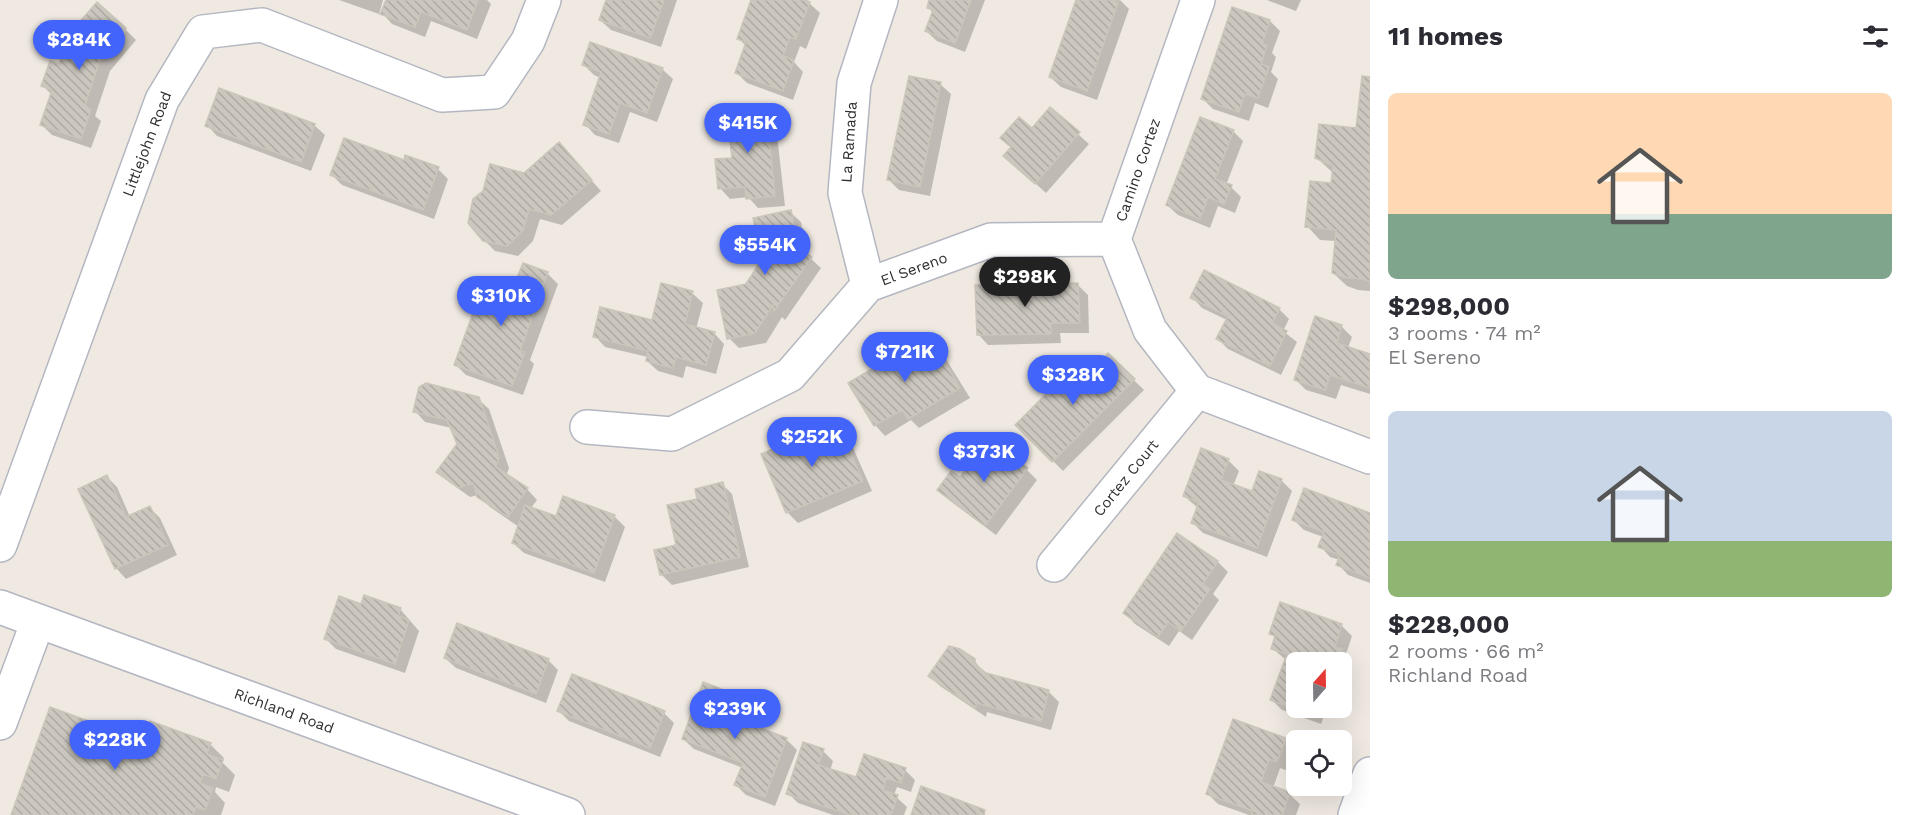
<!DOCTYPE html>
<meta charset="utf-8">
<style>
:root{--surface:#fff;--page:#f2f2f3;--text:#2b2b33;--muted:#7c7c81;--accent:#4264fb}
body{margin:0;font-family:"Work Sans",sans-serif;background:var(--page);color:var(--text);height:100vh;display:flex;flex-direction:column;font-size:22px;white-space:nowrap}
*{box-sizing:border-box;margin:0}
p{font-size:20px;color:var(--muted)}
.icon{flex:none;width:33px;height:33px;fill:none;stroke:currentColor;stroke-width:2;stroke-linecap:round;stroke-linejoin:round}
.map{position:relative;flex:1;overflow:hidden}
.panel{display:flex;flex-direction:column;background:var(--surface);width:540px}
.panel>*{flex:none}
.needle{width:39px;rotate:20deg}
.tools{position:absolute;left:1286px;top:652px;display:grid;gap:12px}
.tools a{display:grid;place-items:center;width:66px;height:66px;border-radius:9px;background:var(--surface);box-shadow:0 6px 24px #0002;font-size:30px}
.price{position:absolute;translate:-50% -51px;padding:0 14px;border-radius:21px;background:var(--accent);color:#fff;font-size:20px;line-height:39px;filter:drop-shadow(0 2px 3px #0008)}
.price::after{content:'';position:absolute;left:50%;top:36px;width:18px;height:14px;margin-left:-9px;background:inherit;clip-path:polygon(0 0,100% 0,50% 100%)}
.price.selected{background:#222;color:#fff}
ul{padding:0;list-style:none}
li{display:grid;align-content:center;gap:12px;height:318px;padding:0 18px}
li span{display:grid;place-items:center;height:186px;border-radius:9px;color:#555}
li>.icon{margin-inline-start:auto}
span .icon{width:108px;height:108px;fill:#fffc;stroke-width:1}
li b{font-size:26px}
h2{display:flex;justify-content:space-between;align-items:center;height:72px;padding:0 18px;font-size:26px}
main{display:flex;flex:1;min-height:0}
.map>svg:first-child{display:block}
</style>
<main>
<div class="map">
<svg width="1370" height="815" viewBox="0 0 1370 815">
<defs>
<pattern id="building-back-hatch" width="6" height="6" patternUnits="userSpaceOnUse" patternTransform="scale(1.5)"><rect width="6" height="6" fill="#cbc7bf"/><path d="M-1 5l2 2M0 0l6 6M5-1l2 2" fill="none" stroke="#afaba4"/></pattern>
</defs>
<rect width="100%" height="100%" fill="#efe9e1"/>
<!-- shadow -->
<path fill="#0003" d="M339 0H383L379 14Z
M387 0H487L491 4 477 39 431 21 425 37 392 24 382 13Z
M607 0H677L661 47 611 30 600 20Z
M753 0H801L809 3 820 13 806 49 800 46 794 62 803 72 793 100 747 83 736 72 746 46 738 38Z
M931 0H985L965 52 937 41 926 31 933 13 928 7Z
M1078 0H1120L1129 9 1097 100 1061 87 1050 77Z
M1267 0H1301L1296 11Z
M1270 21 1280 31 1272 53 1276 57 1271 72 1278 79 1268 108 1255 103 1249 121 1213 109 1202 98Z
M125 29 136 40 110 71 95 116 101 121 91 148 52 135 42 125 52 95 43 86 60 66Z
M584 65 662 69 673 79 657 122 630 112 619 143 595 135 585 124 601 78 594 75Z
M1370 78V291L1358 290 1347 286 1333 273 1336 241 1320 240 1307 226 1332 185 1333 173 1317 158 1358 129Z
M940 84 951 94 930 196 899 190 889 180Z
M765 107 775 117 785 206 758 208 748 197 730 199 720 188 733 159Z
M1050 109 1089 144 1046 193 1005 156 1032 130Z
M207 125H314L325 135 311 171 217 136Z
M1233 131 1243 141 1226 185 1231 187 1241 197 1235 213 1218 206 1210 228 1178 215 1167 205Z
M569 155 601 191 562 225 540 219 533 241 518 256 495 251 484 240 525 175Z
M405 162 438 169 448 179 434 219 342 185 332 175Z
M790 212 801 222 808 256 821 268 785 320 782 317 766 343 739 348 729 338 747 286Z
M547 273 558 284 530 360 534 364 523 395 466 375 456 365 512 295Z
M1078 285 1088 295 1089 333H1060L1061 343 988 345 978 334Z
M692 293 703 303 696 329 714 333 724 344 716 374 686 366 683 378 658 371 647 361 648 357 605 347 595 336 653 322Z
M1192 297 1279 309 1289 319 1283 331 1297 342 1281 375 1228 349 1218 339 1227 320 1202 308Z
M1316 318 1342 327 1352 337 1348 348 1370 355V394L1341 385 1336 399 1306 390 1295 379Z
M929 337 939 348 970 398 919 428 911 420 885 436 875 425Z
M1108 355 1144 390 1063 471 1017 425 1082 381Z
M478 399 489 409 509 468 506 476 527 489 537 500 531 508 557 517 614 516 625 527 605 582 524 553 513 543 519 527 490 507 478 495 470 497 449 482 438 472 458 444 452 428 425 422 415 411Z
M837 424 847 434 872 491 798 523 787 512Z
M989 442 1027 470 1037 480 996 535 949 500 939 490 961 479Z
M1228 460 1239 471 1233 486 1252 493 1260 473 1282 481 1292 491 1267 557 1203 533 1193 523 1198 508 1184 496Z
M107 477 117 487 130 517 150 508 160 518 177 555 126 579 116 568Z
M722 484 732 494 749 567 672 585 661 574 678 546 699 500Z
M1370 514V583L1348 575 1338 564 1340 560 1330 557 1320 546 1323 537 1304 530 1294 520Z
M1177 535 1218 562 1228 572 1213 594 1219 600 1192 640 1179 631 1169 646 1135 624 1125 613Z
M1281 604 1342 626 1352 636 1346 654 1352 661 1344 686 1341 685V663H1296V708H1327L1321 724 1282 710 1272 700 1286 660 1272 648 1276 638 1270 633Z
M362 605 400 609 419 631 405 673 336 649 326 639Z
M445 658 548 660 558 670 546 703 456 668Z
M974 660 984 673 1048 691 1059 702 1051 730 987 712 986 717 940 686 930 676Z
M728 693 738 704 733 719 786 739 797 750 775 806 746 795 736 785 743 768 694 749 683 739Z
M559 711 664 713 674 723 660 757 569 721Z
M1285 740 1296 750 1288 771 1280 768 1273 788 1289 794 1300 804 1296 815H1249L1218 804 1208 794Z
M144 743 210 744 224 758 222 762 235 775 229 792 216 787 215 792 225 803 221 815H13Z
M823 751 833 761 830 771 857 779 905 770 915 780 911 792 897 787 894 795 907 807 904 815H833L798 803 788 793Z"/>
<!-- building -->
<path fill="url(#building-back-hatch)" stroke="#cbc5ba" stroke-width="1.5" d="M386 0H478L467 30 421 12 415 27 380 14Z
M606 0H664L650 38 599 20Z
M751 0H805L810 2 796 39 790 37 783 56 794 60 783 91 735 73 746 42 737 39Z
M929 0H971L955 43 925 31 933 10 927 8Z
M1076 0H1119L1087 91 1049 77Z
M97 2 126 28 124 33 100 60 85 105 91 110 81 139 40 125 52 90 41 86 50 61 59 64 70 33Z
M1232 7 1270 20 1262 44 1267 45 1261 64 1269 67 1258 98 1245 94 1239 112 1201 99Z
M590 42 663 68 647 113 620 103 609 134 583 125 601 72 582 65Z
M909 76 941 82 920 187 887 180Z
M1362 76 1370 77V282L1363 279 1343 277 1332 273 1336 230 1305 227 1310 181 1331 183 1333 166 1315 158 1319 124 1356 128Z
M219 88 315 124 301 162 205 126Z
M766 105 775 196 746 199 745 187 718 189 715 159 732 158 726 109Z
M1050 107 1080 132 1035 184 1003 156 1011 147 1000 138 1019 117 1032 128Z
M1200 117 1234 130 1215 179 1232 185 1224 204 1208 197 1200 219 1166 205Z
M344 138 404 160 405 155 439 167 423 210 330 175Z
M559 142 592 180 551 215 529 209 523 230 507 246 483 241 468 223 473 199 483 191 490 164 524 173Z
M791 210 799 248 812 257 774 311 773 305 755 333 727 339 717 290 746 284 762 259 753 218Z
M523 263 548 272 520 351 525 352 512 386 454 365 484 283 511 293Z
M1204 270 1280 308 1272 323 1287 331 1270 366 1216 339 1228 316 1190 298Z
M661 283 693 291 685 324 715 332 706 365 676 357 673 368 646 361 648 351 593 337 600 307 652 320Z
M1078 283 1080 323H1051V334L977 335 975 285Z
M1315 316 1342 325 1337 343 1370 354V388L1330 375 1325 390 1294 380Z
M929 335 960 388 908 419 902 410 874 426 848 383Z
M1108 353 1135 379 1052 462 1015 425 1071 369 1082 379Z
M426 383 479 397 499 457 496 467 528 488 508 517 477 497 473 483 459 488 436 472 457 444 447 420 413 412 419 387Z
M837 422 863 481 786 513 761 454Z
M989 440 1028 468 985 526 937 490 951 471 960 477Z
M1201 448 1229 459 1221 480 1252 491 1259 471 1282 479 1257 548 1191 523 1199 502 1183 496Z
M107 475 126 517 150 506 168 545 115 569 78 489Z
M723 482 740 557 660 575 654 550 676 545 667 505 697 499 695 489Z
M1304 488 1370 513V578L1336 565 1340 555 1318 547 1324 532 1292 520Z
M563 496 615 515 594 573 512 543 525 505 556 516Z
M1177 533 1218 561 1203 584 1210 589 1181 631 1168 622 1158 637 1123 613Z
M364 595 401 608 398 616 409 620 395 664 324 639 339 596 361 604Z
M1280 602 1342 624 1335 647 1343 649 1338 663H1296V708H1313L1311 715 1270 700 1287 654 1271 649 1275 636 1269 634Z
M457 623 549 659 536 694 444 658Z
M949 646 960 649 975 659V664L986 673 1049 690 1041 721 977 703 975 708 928 676Z
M572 674 665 711 650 748 557 711Z
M703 682 729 692 721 713 787 738 765 797 734 785 743 763 682 739Z
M50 707 143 741 150 721 211 743 207 754 223 760 216 779 203 774 200 783 213 788 205 810 196 807 193 815H11Z
M1233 719 1286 738 1277 762 1269 759 1261 782 1290 792 1282 815H1251L1253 811 1206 794Z
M803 742 824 749 818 765 856 777 864 754 906 768 901 783 886 778 883 790 898 795 891 815H851L786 794Z
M921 786 985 810 984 815H911Z"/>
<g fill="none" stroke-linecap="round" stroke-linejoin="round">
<defs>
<path id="minor" d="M1198 0 1114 239 1150 330 1197 391 1370 457
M868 285 845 193 854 83 881 0
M587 427 672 434 790 375 868 285 991 240 1114 239
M0 545 162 100 203 32 262 25 442 95 494 92 528 41 544 0
M1054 565 1197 391
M0 607 568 815
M0 723 38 621
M1355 815 1370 774"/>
</defs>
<!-- minor casing -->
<use href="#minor" stroke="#b4b7c1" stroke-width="36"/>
<!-- minor -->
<use href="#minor" stroke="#fff" stroke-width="33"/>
</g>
<g text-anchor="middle" stroke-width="5" stroke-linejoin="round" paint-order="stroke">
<!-- street labels -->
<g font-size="15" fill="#2e2e2e" stroke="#fff">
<text transform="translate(849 142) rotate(-86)" y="5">La Ramada</text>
<text transform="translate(147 144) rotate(-69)" y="5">Littlejohn Road</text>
<text transform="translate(1138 170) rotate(-71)" y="5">Camino Cortez</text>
<text transform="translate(914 269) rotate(-20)" y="5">El Sereno</text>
<text transform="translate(1126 478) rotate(-51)" y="5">Cortez Court</text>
<text transform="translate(284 711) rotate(20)" y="5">Richland Road</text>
</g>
</g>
</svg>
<div class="tools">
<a><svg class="needle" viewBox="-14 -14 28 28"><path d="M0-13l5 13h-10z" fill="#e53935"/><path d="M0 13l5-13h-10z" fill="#7c7c81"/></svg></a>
<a><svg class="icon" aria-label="locate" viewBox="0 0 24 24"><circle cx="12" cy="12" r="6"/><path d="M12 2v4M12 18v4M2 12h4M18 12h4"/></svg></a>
</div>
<b class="price" style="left:79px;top:71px">$284K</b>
<b class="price" style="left:748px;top:154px">$415K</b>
<b class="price" style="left:765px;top:276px">$554K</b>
<b class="price selected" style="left:1025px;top:308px">$298K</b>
<b class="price" style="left:501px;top:327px">$310K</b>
<b class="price" style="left:905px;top:383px">$721K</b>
<b class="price" style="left:1073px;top:406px">$328K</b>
<b class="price" style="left:812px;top:468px">$252K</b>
<b class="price" style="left:984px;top:483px">$373K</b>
<b class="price" style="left:735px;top:740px">$239K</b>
<b class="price" style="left:115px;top:771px">$228K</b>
</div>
<section class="panel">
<h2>11 homes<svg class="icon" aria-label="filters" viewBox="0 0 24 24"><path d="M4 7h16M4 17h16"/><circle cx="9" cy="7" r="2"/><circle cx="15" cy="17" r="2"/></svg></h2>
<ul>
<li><span style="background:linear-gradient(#ffd9b3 65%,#7fa58c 0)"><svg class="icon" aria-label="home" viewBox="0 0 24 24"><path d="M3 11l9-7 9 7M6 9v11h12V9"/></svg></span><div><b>$298,000</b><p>3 rooms · 74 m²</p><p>El Sereno</p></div></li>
<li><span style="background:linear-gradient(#c9d6e8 70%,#8fb573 0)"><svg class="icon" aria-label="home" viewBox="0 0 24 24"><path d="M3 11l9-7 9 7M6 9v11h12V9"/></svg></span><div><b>$228,000</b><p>2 rooms · 66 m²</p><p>Richland Road</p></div></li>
</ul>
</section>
</main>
